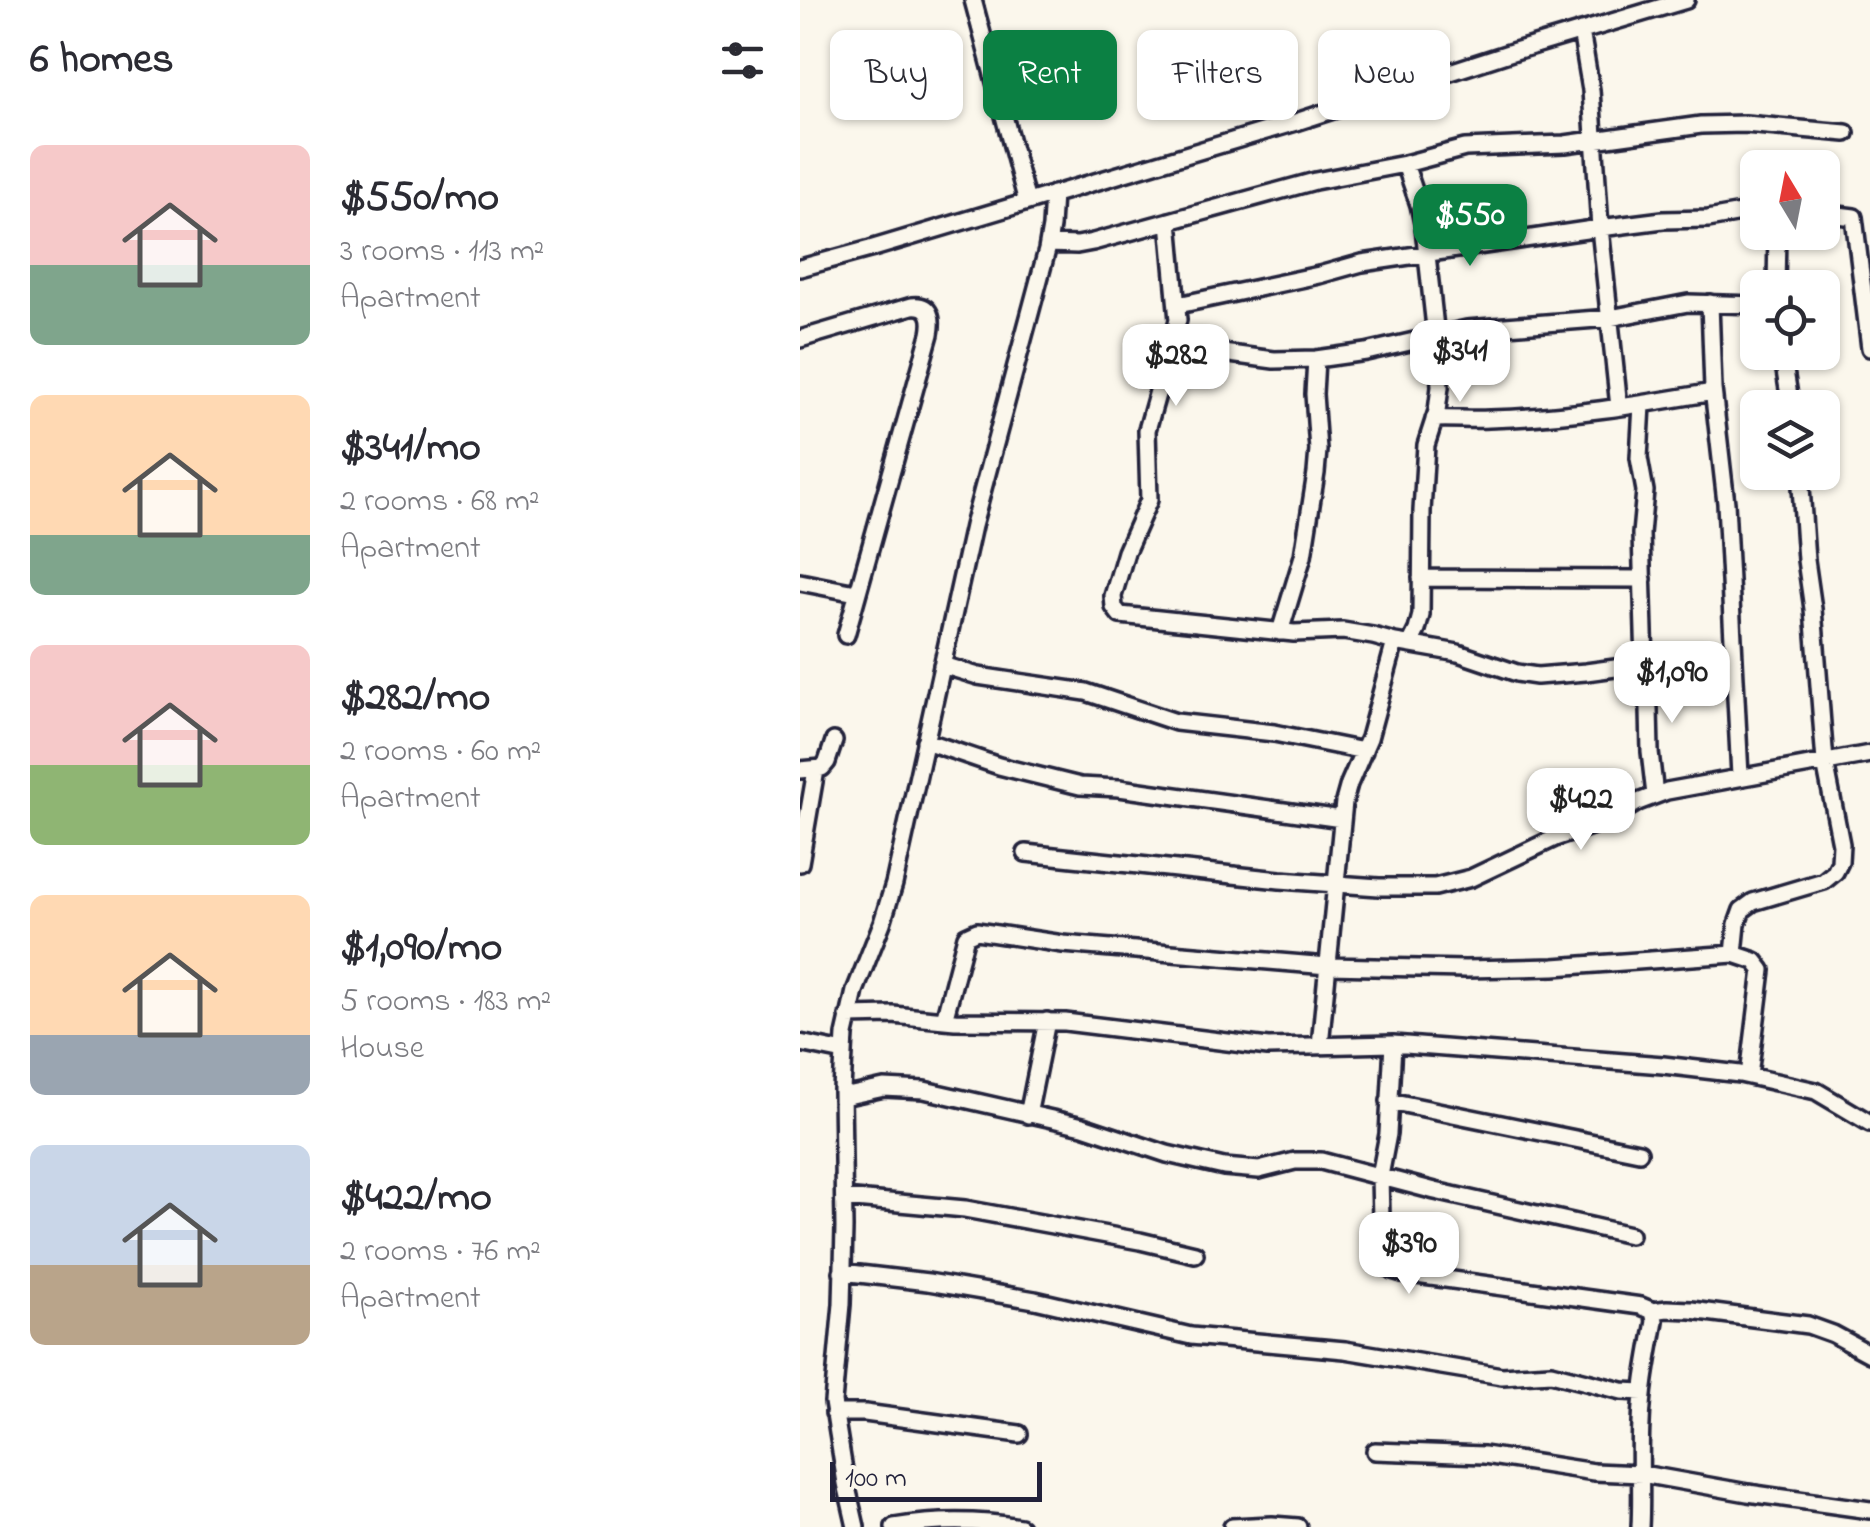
<!DOCTYPE html>
<meta charset="utf-8">
<style>
:root{--surface:#fff;--page:#f2f2f3;--text:#2b2b33;--muted:#7c7c81;--accent:#0b8043}
body{margin:0;font-family:"Indie Flower",sans-serif;background:var(--page);color:var(--text);height:100vh;display:flex;flex-direction:column;font-size:38px;white-space:nowrap}
*{box-sizing:border-box;margin:0}
p{font-size:32px;color:var(--muted)}
.icon{flex:none;width:55px;height:55px;fill:none;stroke:currentColor;stroke-width:2;stroke-linecap:round;stroke-linejoin:round}
.map{position:relative;flex:1;overflow:hidden}
.panel{display:flex;flex-direction:column;background:var(--surface);width:800px}
.panel>*{flex:none}
.guide{position:absolute;left:30px;top:30px;width:890px;height:90px;display:flex;gap:20px}
.needle{width:65px;rotate:350deg}
.fabs{position:absolute;left:940px;top:150px;display:grid;gap:20px}
.fabs a{display:grid;place-items:center;width:100px;height:100px;border-radius:15px;background:var(--surface);box-shadow:0 2px 8px #0004;font-size:50px}
.scale{position:absolute;left:30px;bottom:25px;width:212px;box-sizing:border-box;padding-left:10px;border:5px solid #22223b;border-top:0;font-size:28px;line-height:35px;white-space:nowrap;color:#22223b;-webkit-text-stroke:8px #fbf7ec;paint-order:stroke}
.price{position:absolute;translate:-50% -85px;padding:0 22px;border-radius:20px;background:#fff;color:#222;font-size:32px;line-height:65px;filter:drop-shadow(0 2px 5px #0008)}
.price::after{content:'';position:absolute;left:50%;top:60px;width:30px;height:22px;margin-left:-15px;background:inherit;clip-path:polygon(0 0,100% 0,50% 100%)}
.price.on{background:var(--accent);color:#fff}
ul{padding:0;list-style:none}
li{display:flex;align-items:center;gap:30px;height:250px;padding:0 30px}
li span{display:grid;place-items:center;flex:none;width:280px;height:200px;border-radius:15px;color:#555}
li>.icon{margin-inline-start:auto}
span .icon{width:120px;height:120px;fill:#fffc;stroke-width:1}
li b{font-size:42px}
h2{display:flex;justify-content:space-between;align-items:center;height:120px;padding:0 30px;font-size:42px}
.chip{padding:0 35px;border-radius:15px;background:var(--surface);box-shadow:0 2px 8px #0004;font-size:35px;line-height:90px}
.chip.on{background:var(--accent);color:#fff}
main{display:flex;flex:1;min-height:0}
.map>svg:first-child{display:block}
</style>
<main>
<section class="panel">
<h2>6 homes<svg class="icon" aria-label="filters" viewBox="0 0 24 24"><path d="M4 7h16M4 17h16"/><circle cx="9" cy="7" r="2"/><circle cx="15" cy="17" r="2"/></svg></h2>
<ul>
<li><span style="background:linear-gradient(#f6c9c9 60%,#7fa58c 0)"><svg class="icon" aria-label="home" viewBox="0 0 24 24"><path d="M3 11l9-7 9 7M6 9v11h12V9"/></svg></span><div><b>$550/mo</b><p>3 rooms · 113 m²</p><p>Apartment</p></div></li>
<li><span style="background:linear-gradient(#ffd9b3 70%,#7fa58c 0)"><svg class="icon" aria-label="home" viewBox="0 0 24 24"><path d="M3 11l9-7 9 7M6 9v11h12V9"/></svg></span><div><b>$341/mo</b><p>2 rooms · 68 m²</p><p>Apartment</p></div></li>
<li><span style="background:linear-gradient(#f6c9c9 60%,#8fb573 0)"><svg class="icon" aria-label="home" viewBox="0 0 24 24"><path d="M3 11l9-7 9 7M6 9v11h12V9"/></svg></span><div><b>$282/mo</b><p>2 rooms · 60 m²</p><p>Apartment</p></div></li>
<li><span style="background:linear-gradient(#ffd9b3 70%,#9aa5b1 0)"><svg class="icon" aria-label="home" viewBox="0 0 24 24"><path d="M3 11l9-7 9 7M6 9v11h12V9"/></svg></span><div><b>$1,090/mo</b><p>5 rooms · 183 m²</p><p>House</p></div></li>
<li><span style="background:linear-gradient(#c9d6e8 60%,#b9a48a 0)"><svg class="icon" aria-label="home" viewBox="0 0 24 24"><path d="M3 11l9-7 9 7M6 9v11h12V9"/></svg></span><div><b>$422/mo</b><p>2 rooms · 76 m²</p><p>Apartment</p></div></li>
</ul>
</section>
<div class="map">
<svg width="1070" height="1527" viewBox="0 0 1070 1527">
<rect width="100%" height="100%" fill="#fbf7ec"/>
<filter id="ink" filterUnits="userSpaceOnUse"><feTurbulence type="fractalNoise" baseFrequency=".01" numOctaves="2"/><feDisplacementMap in="SourceGraphic" scale="20" xChannelSelector="R" yChannelSelector="G"/><feConvolveMatrix kernelMatrix="1 2 1 2 8 2 1 2 1" color-interpolation-filters="sRGB"/></filter>
<g filter="url(#ink)">
<g fill="none" stroke-linecap="round" stroke-linejoin="round">
<defs>
<path id="street" d="M173 0 227 202
M781 31 791 90 800 228 819 407
M605 164 619 205 624 228 639 364 640 387 637 411 626 445 622 511 621 615 617 630 610 644
M1022 213 1054 217 1070 348
M369 221 378 320 347 430 349 500 326 552 313 596 314 607 320 615 330 616 494 633 543 631 573 636 595 642
M248 244 277 245 293 242 515 181 605 164 665 148 765 144 901 125 945 124 1046 133
M0 268 70 249 496 122 715 51 886 0
M976 288 977 232
M910 303 913 389 926 503 940 776
M378 305 519 275 562 263 800 228 863 220 908 219 958 210
M0 339 112 306C131 304 133 319 130 334L46 635
M371 346 474 360 516 359 566 352 667 329 810 318 888 303 958 305
M982 352 991 408
M842 405 839 458 845 491 841 534 845 664 849 709 850 752 855 795
M634 419C652 418 670 420 689 419 764 417 839 405 913 392
M621 578 843 579
M0 582 56 593
M480 632 503 556 516 473 518 450 514 394 516 359
M142 665 178 676 286 692 376 722 474 733 564 751
M125 741 199 766 280 786 319 788 542 819
M0 770 22 768 27 762 34 741
M226 853 480 880 579 887H635L671 878 755 838 808 820 838 802 867 791 1070 754
M0 863 16 770
M934 954 937 924 942 910 953 902 1024 881 1035 872 1040 862 1041 844 1025 762 1013 609 1006 560 1000 472
M48 1016 93 1015 155 1021 265 1022 468 1047 593 1044 863 1065 940 1074 1016 1091 1070 1123
M144 1020 166 936 177 931 263 944 528 966 665 969 754 967 934 954 955 961 962 970 949 1076
M0 1043 44 1052
M593 1044 588 1134 580 1176 582 1262 592 1270 602 1273 841 1306 853 1311 855 1321C849 1355 842 1389 841 1424 839 1458 842 1492 840 1527
M520 1045 544 802 549 784 569 738 595 642 658 653 717 673 737 676 786 672 845 664
M43 1097 84 1088 124 1090 283 1126 367 1154 424 1167 459 1170 495 1161H521L635 1191 830 1235
M589 1101 839 1152
M228 1115 247 1021
M44 1198 165 1209 340 1241 395 1254
M42 1272 128 1282 235 1300 391 1336 545 1350 702 1376 751 1373 822 1391 843 1392
M853 1311 867 1309 891 1310 1008 1325 1033 1334 1070 1354
M34 1413H65L219 1434
M575 1451 684 1455 794 1472 842 1474 948 1493 1070 1510
M56 1527 46 1483 33 1402 42 1304 44 1228 42 1090 45 1035 55 991 82 923 94 884 173 526 247 250 251 227 253 194
M94 1527C136 1520 178 1520 220 1527
M432 1527 472 1525 498 1527"/>
</defs>
<!-- street casing -->
<use href="#street" stroke="#22223b" stroke-width="22"/>
<!-- street -->
<use href="#street" stroke="#fbf7ec" stroke-width="15"/>
</g>
</g>
</svg>
<div class="fabs">
<a><svg class="needle" viewBox="-14 -14 28 28"><path d="M0-13l5 13h-10z" fill="#e53935"/><path d="M0 13l5-13h-10z" fill="#7c7c81"/></svg></a>
<a><svg class="icon" aria-label="locate" viewBox="0 0 24 24"><circle cx="12" cy="12" r="6"/><path d="M12 2v4M12 18v4M2 12h4M18 12h4"/></svg></a>
<a><svg class="icon" aria-label="layers" viewBox="0 0 24 24"><path d="M12 4l9 5-9 5-9-5zM3 14l9 5 9-5"/></svg></a>
</div>
<div class="scale">100 m</div>
<b class="price on" style="left:670px;top:269px">$550</b>
<b class="price" style="left:660px;top:405px">$341</b>
<b class="price" style="left:376px;top:409px">$282</b>
<b class="price" style="left:872px;top:726px">$1,090</b>
<b class="price" style="left:781px;top:853px">$422</b>
<b class="price" style="left:609px;top:1297px">$390</b>
<div class="guide">
<a class="chip">Buy</a>
<a class="chip on">Rent</a>
<a class="chip">Filters</a>
<a class="chip">New</a>
</div>
</div>
</main>
